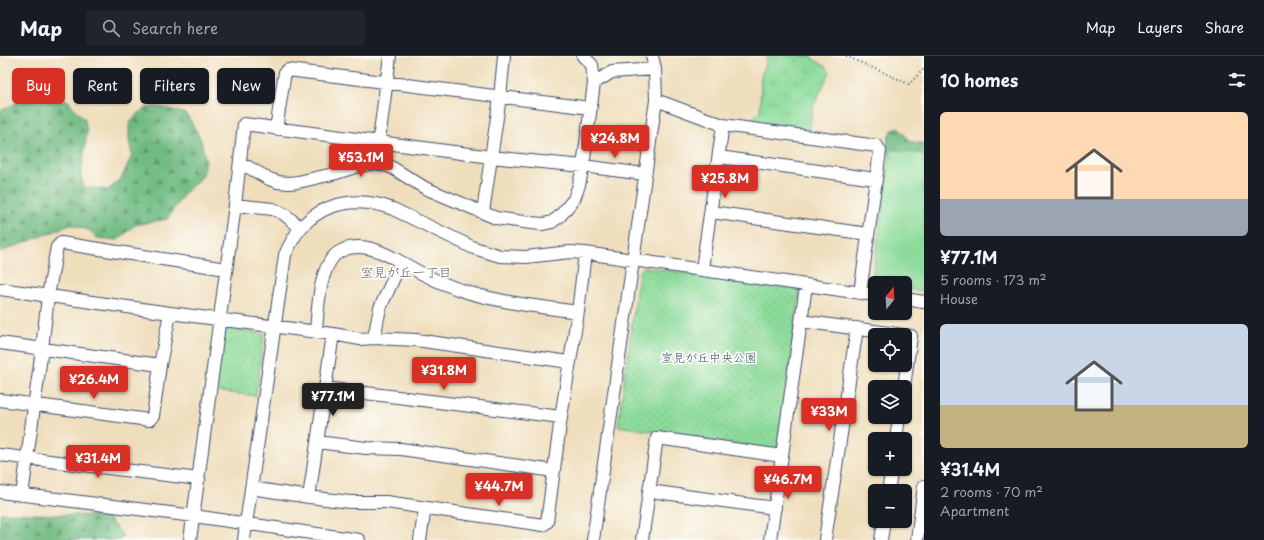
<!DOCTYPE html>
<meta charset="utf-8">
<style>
:root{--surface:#171b24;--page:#20242c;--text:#f1f3f6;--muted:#9ea1a6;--line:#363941;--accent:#d93025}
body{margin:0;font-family:"Playpen Sans","Klee One",sans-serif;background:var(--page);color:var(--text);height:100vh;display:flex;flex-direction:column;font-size:15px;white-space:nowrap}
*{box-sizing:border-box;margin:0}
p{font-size:13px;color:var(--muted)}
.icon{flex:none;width:22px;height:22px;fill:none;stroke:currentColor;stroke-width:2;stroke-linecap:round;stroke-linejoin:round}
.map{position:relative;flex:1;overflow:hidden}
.panel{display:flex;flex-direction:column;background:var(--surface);width:340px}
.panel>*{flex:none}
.hud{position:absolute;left:12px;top:12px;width:380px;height:36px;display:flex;gap:8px}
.needle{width:26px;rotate:18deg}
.tools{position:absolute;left:868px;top:220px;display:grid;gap:8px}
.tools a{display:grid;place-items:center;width:44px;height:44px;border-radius:6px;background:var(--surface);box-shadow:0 1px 3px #0004;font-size:20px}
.price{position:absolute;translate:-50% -34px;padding:0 9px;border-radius:4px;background:var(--accent);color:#fff;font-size:13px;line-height:26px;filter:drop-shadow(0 1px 2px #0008)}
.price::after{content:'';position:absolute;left:50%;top:24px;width:12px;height:9px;margin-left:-6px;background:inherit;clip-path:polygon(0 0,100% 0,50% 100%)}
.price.current{background:#222;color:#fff}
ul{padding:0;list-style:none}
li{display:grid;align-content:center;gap:8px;height:212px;padding:0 16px}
li span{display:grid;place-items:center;height:124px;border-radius:6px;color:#555}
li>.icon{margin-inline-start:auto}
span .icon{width:72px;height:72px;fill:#fffc;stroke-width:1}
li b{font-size:17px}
h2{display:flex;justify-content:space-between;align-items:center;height:48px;padding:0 16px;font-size:17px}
.chip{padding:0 14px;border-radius:6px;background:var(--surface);box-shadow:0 1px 3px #0004;font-size:14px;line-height:36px}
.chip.current{background:var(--accent);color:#fff}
header{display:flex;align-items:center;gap:24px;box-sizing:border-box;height:56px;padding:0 20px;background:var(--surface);border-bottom:1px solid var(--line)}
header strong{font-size:19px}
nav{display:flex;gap:22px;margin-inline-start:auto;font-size:14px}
.search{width:280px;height:36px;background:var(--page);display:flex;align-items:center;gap:10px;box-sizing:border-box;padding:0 14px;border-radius:6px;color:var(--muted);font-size:15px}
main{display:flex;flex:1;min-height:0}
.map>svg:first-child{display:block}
</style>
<header>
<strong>Map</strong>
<div class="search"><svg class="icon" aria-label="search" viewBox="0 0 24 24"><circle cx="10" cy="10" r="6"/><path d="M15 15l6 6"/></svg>Search here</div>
<nav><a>Map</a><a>Layers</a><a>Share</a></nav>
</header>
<main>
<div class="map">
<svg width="924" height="484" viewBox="0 0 924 484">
<defs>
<pattern id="grass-tufts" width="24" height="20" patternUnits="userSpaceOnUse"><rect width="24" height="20" fill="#8cdb9a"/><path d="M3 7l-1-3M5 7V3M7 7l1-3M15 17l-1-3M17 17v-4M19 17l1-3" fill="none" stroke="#78bc87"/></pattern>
<pattern id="forest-firs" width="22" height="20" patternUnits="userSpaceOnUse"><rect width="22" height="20" fill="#71bb82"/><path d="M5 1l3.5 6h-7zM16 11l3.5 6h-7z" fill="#5c986e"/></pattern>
<pattern id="park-dots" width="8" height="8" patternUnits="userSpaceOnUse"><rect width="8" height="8" fill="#8cdb9a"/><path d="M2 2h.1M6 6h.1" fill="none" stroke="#78bc87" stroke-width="1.8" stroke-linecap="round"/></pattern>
</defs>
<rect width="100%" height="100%" fill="#fdfcf7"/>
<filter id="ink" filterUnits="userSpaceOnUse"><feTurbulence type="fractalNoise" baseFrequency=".025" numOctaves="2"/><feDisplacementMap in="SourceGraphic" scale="8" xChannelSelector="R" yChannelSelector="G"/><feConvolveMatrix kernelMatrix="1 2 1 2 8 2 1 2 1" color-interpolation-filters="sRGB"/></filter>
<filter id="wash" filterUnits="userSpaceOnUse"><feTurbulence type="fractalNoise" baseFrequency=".012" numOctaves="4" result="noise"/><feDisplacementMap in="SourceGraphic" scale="16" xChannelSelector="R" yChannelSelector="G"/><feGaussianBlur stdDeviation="0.9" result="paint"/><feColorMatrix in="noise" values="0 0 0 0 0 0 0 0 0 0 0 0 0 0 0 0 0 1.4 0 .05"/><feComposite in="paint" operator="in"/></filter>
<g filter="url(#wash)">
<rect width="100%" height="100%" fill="#efdebc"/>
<!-- grass -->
<path fill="url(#grass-tufts)" stroke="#54857c" d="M767 0H812L813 3 825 10 830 16 813 50 809 74 750 65 760 55 761 20 766 8Z"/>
<!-- forest -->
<path fill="url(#forest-firs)" stroke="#467570" d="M47 40 67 44 85 64 87 77 81 120 84 131 108 134 122 121 132 99 129 85V68C132 64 136 59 140 56 151 46 174 54 186 58L196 74 201 85 206 106 201 122 186 135 167 163 135 169 118 184 97 182 89 174 71 169 0 196V55L29 41Z
M897 71C903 75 908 85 914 86 917 87 921 87 924 87V111L894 104 887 97C888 86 886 76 897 71Z
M0 457 106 460 123 480 120 484H0Z"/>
<!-- park -->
<path fill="url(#park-dots)" stroke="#54857c" d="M644 211 796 233 800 237 778 391 774 394 618 370 639 216Z
M222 272 264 278 256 340 214 335Z"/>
<!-- pitch -->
<path fill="#8cdb9a" stroke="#54857c" d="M891 93 924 99V235L905 233V227H878L873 219Z"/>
</g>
<g filter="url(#ink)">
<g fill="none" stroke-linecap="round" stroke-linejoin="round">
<defs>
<path id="minor" d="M594 27 612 16 655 13
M656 44 723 69 877 90 880 95 860 237
M276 73 285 16 288 14 590 52
M719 101 875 123
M376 107 390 0
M240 110 248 111 269 123 278 126 289 127 298 126 333 118 358 110 376 107 391 111 425 132 496 162 531 167 543 168 552 166 560 160 574 143 579 129 583 110 594 27 592 9 583 0
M235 149 273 153 284 158 301 172
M483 156 500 41 504 0
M711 156 868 178
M702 213 723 69
M0 233 170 257 333 278 360 283 374 282 416 284 569 306
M905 243 924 246
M801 265 911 280 904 331
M316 275C318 253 319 205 341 195 362 185 383 196 401 206 423 219 446 230 470 237 505 247 542 251 578 256
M374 282 380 252 401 206
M0 287 160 309
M324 332 561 361
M0 344 149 364 153 360 160 309 170 257
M896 383 899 361
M317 386 366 392 401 393 554 415
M0 399 199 423
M251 432 309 441 350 446H386L543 469 547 466 561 361 578 256 585 197
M649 435 775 452
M888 435 892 413
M0 436 194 460 359 484
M22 439 42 293 48 240 57 191 61 187 226 213
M309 441 333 278
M190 484 235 149 244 68 491 101 583 110 644 118
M244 484 246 468 285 199C289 190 294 180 300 173 324 144 361 141 393 153L474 192 500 200 526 201 570 196 585 197 875 239
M420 484 425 452
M593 484 656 44 655 13 652 0
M642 484 657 382 782 400
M770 484 806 230
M825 484 857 272
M881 484 884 465
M917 484 924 430"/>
</defs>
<!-- minor casing -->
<use href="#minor" stroke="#3b496c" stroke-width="14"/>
<!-- path -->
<path stroke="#3b496c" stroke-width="2" stroke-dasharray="1 3" stroke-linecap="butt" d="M846 0 909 28 924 13"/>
<!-- minor -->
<use href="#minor" stroke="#fff" stroke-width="12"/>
</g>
</g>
<g text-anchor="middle" stroke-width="3.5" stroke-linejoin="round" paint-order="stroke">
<!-- park labels -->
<g font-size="12" fill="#375a6d" stroke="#fdfcf7">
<text x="709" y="306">室見が丘中央公園</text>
</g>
<!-- neighbourhood labels -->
<g font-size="13" fill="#6a5977" stroke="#fdfcf7">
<text x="406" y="221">室見が丘一丁目</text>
</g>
</g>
</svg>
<div class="tools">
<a><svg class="needle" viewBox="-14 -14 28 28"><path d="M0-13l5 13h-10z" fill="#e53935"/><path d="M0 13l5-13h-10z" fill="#9ea1a6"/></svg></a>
<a><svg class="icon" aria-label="locate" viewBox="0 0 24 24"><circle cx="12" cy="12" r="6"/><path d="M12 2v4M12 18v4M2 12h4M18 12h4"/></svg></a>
<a><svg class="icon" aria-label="layers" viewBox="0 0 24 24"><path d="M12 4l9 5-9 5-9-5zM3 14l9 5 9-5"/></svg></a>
<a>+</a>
<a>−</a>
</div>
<b class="price" style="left:615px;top:103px">¥24.8M</b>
<b class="price" style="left:361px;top:122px">¥53.1M</b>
<b class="price" style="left:725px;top:143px">¥25.8M</b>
<b class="price" style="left:444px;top:335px">¥31.8M</b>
<b class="price" style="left:94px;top:344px">¥26.4M</b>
<b class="price current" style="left:333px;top:361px">¥77.1M</b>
<b class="price" style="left:829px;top:376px">¥33M</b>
<b class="price" style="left:98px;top:423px">¥31.4M</b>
<b class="price" style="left:788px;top:444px">¥46.7M</b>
<b class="price" style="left:499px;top:451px">¥44.7M</b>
<div class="hud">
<a class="chip current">Buy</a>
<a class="chip">Rent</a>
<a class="chip">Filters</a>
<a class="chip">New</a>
</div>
</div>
<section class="panel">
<h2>10 homes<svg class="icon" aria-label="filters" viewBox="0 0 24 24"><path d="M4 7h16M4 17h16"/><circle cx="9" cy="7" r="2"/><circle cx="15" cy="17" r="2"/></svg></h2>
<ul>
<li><span style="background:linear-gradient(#ffd9b3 70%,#9aa5b1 0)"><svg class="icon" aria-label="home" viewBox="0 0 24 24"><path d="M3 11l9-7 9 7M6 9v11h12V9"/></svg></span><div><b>¥77.1M</b><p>5 rooms · 173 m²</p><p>House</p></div></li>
<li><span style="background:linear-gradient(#c9d6e8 65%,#c2b280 0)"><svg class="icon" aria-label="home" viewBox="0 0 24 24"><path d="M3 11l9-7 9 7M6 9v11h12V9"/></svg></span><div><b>¥31.4M</b><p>2 rooms · 70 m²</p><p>Apartment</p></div></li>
</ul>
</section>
</main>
